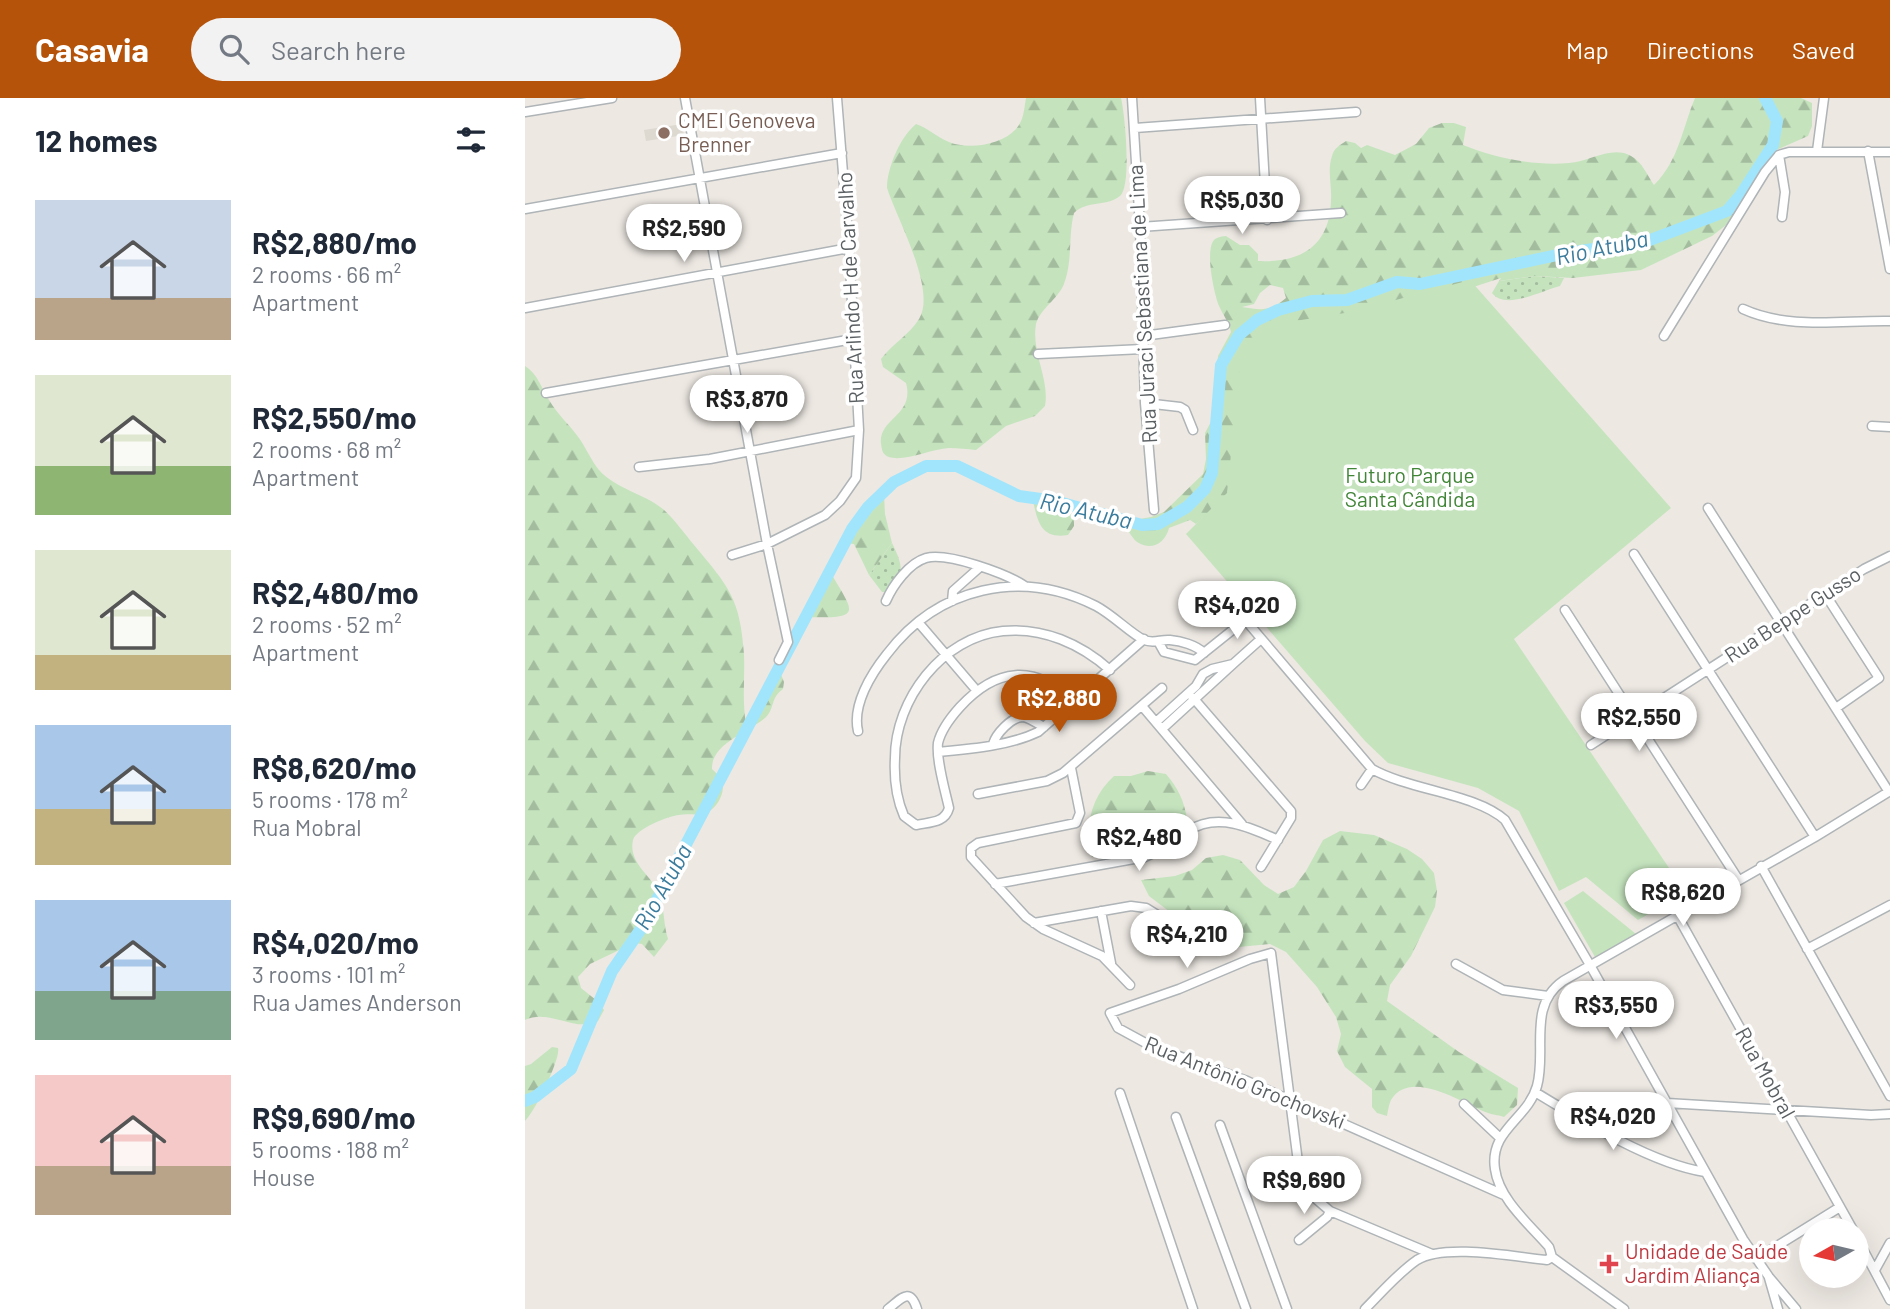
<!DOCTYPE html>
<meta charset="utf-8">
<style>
:root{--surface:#fff;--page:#f2f2f3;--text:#1f2937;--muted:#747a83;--accent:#b45309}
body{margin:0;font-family:Barlow,sans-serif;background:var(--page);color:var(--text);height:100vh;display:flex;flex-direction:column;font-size:26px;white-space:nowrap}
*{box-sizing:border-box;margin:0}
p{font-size:23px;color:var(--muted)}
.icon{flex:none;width:38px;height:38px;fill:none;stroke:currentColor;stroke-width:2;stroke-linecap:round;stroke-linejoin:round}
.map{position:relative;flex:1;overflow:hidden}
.side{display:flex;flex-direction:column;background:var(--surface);width:525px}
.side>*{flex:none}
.needle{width:46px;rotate:262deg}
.buttons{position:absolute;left:1274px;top:1120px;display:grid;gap:14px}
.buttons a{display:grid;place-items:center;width:70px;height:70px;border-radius:50%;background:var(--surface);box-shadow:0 7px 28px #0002;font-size:35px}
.price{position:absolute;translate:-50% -60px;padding:0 16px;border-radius:24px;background:#fff;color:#222;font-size:23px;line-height:46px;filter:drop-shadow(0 2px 4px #0008)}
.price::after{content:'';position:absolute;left:50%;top:42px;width:21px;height:16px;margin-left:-10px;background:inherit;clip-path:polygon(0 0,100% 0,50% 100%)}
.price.current{background:var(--accent);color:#fff}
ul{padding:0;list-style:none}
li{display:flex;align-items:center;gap:21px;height:175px;padding:0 35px}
li span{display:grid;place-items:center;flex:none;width:196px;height:140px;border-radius:0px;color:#555}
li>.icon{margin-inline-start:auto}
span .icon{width:84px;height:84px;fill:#fffc;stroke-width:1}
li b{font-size:30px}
h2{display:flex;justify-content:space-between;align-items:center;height:84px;padding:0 35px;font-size:30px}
header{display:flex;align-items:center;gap:42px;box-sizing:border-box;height:98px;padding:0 35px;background:var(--accent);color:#fff}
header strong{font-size:33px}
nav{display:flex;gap:38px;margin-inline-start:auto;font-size:24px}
.search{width:490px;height:63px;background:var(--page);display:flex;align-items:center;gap:18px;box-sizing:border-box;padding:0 24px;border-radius:38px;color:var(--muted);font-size:26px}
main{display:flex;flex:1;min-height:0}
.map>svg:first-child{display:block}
</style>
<header>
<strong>Casavia</strong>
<div class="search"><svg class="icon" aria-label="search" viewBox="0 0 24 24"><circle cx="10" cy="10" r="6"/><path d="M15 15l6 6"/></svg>Search here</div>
<nav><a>Map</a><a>Directions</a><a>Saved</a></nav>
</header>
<main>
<section class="side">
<h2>12 homes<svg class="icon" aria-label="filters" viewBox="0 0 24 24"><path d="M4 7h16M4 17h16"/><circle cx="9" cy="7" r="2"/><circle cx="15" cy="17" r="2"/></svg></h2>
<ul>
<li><span style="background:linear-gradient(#c9d6e8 70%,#b9a48a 0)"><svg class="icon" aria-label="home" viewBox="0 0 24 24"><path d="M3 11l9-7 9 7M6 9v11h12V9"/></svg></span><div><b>R$2,880/mo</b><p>2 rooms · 66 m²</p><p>Apartment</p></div></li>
<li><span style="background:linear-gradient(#dfe7d0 65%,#8fb573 0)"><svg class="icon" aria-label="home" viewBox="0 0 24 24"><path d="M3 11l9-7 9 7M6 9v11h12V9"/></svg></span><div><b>R$2,550/mo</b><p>2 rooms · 68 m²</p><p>Apartment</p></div></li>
<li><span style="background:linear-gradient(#dfe7d0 75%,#c2b280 0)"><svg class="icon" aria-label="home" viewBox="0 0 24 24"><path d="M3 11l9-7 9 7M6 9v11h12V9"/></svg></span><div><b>R$2,480/mo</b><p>2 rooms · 52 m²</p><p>Apartment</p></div></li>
<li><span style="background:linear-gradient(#a9c7e8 60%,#c2b280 0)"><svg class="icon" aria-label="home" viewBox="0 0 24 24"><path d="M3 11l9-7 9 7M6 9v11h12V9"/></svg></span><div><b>R$8,620/mo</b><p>5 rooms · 178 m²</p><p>Rua Mobral</p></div></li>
<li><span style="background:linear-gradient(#a9c7e8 65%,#7fa58c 0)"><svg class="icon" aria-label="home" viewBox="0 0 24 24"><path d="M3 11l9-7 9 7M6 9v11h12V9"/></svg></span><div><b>R$4,020/mo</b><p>3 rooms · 101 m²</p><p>Rua James Anderson</p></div></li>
<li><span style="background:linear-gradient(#f6c9c9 65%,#b9a48a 0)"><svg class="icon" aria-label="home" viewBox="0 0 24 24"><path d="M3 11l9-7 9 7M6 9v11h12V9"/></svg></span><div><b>R$9,690/mo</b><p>5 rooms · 188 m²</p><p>House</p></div></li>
</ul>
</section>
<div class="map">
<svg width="1365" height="1211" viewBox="0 0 1365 1211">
<defs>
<pattern id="grass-dots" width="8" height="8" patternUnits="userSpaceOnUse" patternTransform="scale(1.75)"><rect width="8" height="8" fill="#c5e4be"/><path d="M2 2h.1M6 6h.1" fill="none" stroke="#a3bc9e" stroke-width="1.8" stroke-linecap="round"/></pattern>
<pattern id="forest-firs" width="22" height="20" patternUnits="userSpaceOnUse" patternTransform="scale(1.75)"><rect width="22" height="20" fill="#c5e4be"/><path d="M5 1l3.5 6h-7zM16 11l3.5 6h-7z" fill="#a3bc9e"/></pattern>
</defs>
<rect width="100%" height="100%" fill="#ede8e2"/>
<!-- education -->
<path fill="#ddd8d0" d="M157 26 159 37 121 43 119 32Z"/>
<!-- grass -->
<path fill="url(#grass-dots)" d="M1010 178 1039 180 1035 188C1018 192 980 213 967 195L974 183Z
M367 445C377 465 380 475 368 494H357L344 477Z"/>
<!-- forest -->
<path fill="url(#forest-firs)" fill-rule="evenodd" d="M501 0H596C600 16 607 88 595 98 582 109 562 102 549 115 543 138 548 162 539 186 533 201 515 211 511 226 506 254 525 281 520 308L510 318 481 328 451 352C442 351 433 350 424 350 406 351 379 364 364 359 358 357 357 353 356 346 353 320 390 318 381 285L358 269 356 261C367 246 384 237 394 221 412 192 372 121 362 90 362 70 375 39 391 26 403 30 412 39 424 44 443 52 477 47 491 31 499 22 499 11 501 0Z
M1170 0H1276L1287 5V28L1283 38 1251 52 1205 124 1187 138 1116 172 1048 180 1010 178 974 183 976 180 933 194 671 426 665 422 644 430C640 446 626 453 612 444 606 439 602 430 598 424L626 419 639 414 678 376 681 361 680 335 688 320 693 258 706 234C704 224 698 217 694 208 689 196 679 150 690 141 693 139 698 138 701 138L715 147H724L733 156V163C776 165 805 148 806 102 807 88 802 72 807 58 809 50 814 48 821 43L830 45 836 50 842 47 870 57 891 46 904 30 917 25H929L941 29 938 47C970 60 1009 68 1044 65 1064 64 1087 47 1106 58 1118 65 1122 77 1129 87 1154 62 1157 31 1170 0ZM745 187 758 190 761 200C745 214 736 212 717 209L729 206 735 195Z
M0 268C13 276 16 290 24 302 32 316 45 327 54 340 61 350 66 362 74 372 91 391 118 395 138 411 150 422 159 435 169 447 204 489 215 500 219 556 220 580 217 602 221 626L226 628 230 623 254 571 259 584 258 591C245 600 250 610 241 619 225 634 186 645 187 671 191 675 196 679 197 684 201 695 191 711 181 715 172 718 163 715 154 717 143 718 111 731 108 742 103 765 126 777 133 794 140 809 138 826 143 841L129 859 117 846 109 845 65 866 53 879 56 890 71 902 79 912 73 923C50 935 24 910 0 922Z
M359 396 360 416 367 445 344 477 329 446 318 445 333 421Z
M508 403 549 416V428L543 437C517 441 513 426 508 403Z
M304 472C329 515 340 521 280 519Z
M623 673 641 676C653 690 659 702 662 721L617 748 601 753 567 759C559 728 566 699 589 678H606Z
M815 733 849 737 882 751 897 761 909 775 912 793 910 809 886 858 865 887 862 903 934 954 993 990 992 1007 979 1019C974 1017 968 1017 963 1015 940 1007 886 969 866 1002 864 1006 863 1013 862 1018L852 1015 847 1009V991L820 969 812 953 816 936 811 919 792 889 761 854 745 846 693 851 679 842 666 830 624 798 616 782 650 778 667 772 681 760 698 757 715 762 739 787 753 796 769 789 781 773 798 742Z
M27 949 33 950C36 961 9 1015 0 1023V968L6 966Z"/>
<!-- park -->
<path fill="#c5e4be" d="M945 182 1146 410 989 541 1161 795 1113 822 1061 779 1034 793 994 713 953 690 863 665 840 643 661 436 702 395 715 268 745 227 826 214Z
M1058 793 1111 836 1070 859 1039 805Z"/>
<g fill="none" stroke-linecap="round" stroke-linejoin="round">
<!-- river -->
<path stroke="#a1e5fd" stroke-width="12" d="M0 1003 10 999 46 971 87 873 118 828 327 431 343 409 369 384 401 368H432L494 398 530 403 617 427 633 426 662 409 680 391 687 375 696 267 714 237 732 222 753 212 787 203 822 202 872 184 895 186 1037 156 1125 142 1202 113 1215 98 1248 47 1252 23 1240 0"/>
<defs>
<path id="minor" d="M160 0 242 446 263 544 254 562
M607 0 615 129 620 305 629 412
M735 0 742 122
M0 14 87 0
M610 30 831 14
M1292 53 1299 0
M1343 53 1365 171
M1254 57 1260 94 1257 119
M0 111 317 55
M615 129 816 115
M0 210 324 150
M1218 211C1264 232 1316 222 1365 223
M618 238 700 227
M1139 238 1240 74 1254 57 1264 54H1365
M513 256 618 251
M21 295 328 241
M620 305 655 309 660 312 668 332
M1347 328 1365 329
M114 369 185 361 334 332
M1183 410 1364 694
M1109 456 1290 739
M207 457 242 446 300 417 315 403 331 380 334 332 324 150 312 0
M1300 496 1354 580 1311 610
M361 503C368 487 384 465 401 460 423 454 482 476 500 488
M427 503 428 493 455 469
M706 505 847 671C884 692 952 696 980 722L1065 867 1218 1141 1244 1179 1271 1211
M1040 512 1213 781
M393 524 452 593
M634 545 639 554 670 562 720 522
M708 566 736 541
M664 595 766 713V720L736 769
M547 603C510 565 471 570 435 609 426 619 416 632 413 645 411 662 420 692 424 710 420 725 405 724 391 727L379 718C371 700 369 679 370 660 370 602 417 539 478 533 518 529 556 546 585 572
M617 608 717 726
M631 624 671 588 678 576 687 571 708 566 637 631
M333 633C327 607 346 576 362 556 413 489 496 470 571 508 588 517 605 535 619 542 629 546 636 541 645 542 656 543 671 547 679 555
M468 646C471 636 486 619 498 619 505 620 513 626 519 629
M1066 647 1339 471 1365 458
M413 654C445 651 484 648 513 634L619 541
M546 670 555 715 551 725 453 745 446 750V759L501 819 518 831 577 858 605 887
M836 687 847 671
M453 696 522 683 538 675 637 590
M1236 768 1365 998
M470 786 620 759C637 752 648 742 663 733 692 714 725 729 753 742
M576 813 586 865
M1152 817 1328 1132
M509 825 606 808 621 810 647 826
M1282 851 1365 807
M931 866 978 892 1023 898
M1010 994C1056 1022 1127 1066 1180 1074
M595 995 668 1211
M1142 1005 1346 1017 1365 1016
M939 1006 974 1039
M651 1019 721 1211
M695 1027 762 1211
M1332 1140 1365 1202
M774 1142 802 1119 805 1113
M907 1156 805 1113 791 1101 780 1086 773 1064 746 855 725 861 654 891 585 915 593 930 626 948 722 983 979 1097
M1027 1159 1024 1149C1004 1126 974 1101 970 1071 964 1032 1003 1021 1012 988 1022 953 1002 908 1038 883L1290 739 1365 693
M1027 1159 1099 1211
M1231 1161 1315 1109
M1350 1172 1365 1145
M1244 1180 1253 1211
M363 1211C376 1201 385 1188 392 1211
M840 1211C856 1195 873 1175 892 1162 920 1145 990 1159 1022 1162L1027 1159"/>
</defs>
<!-- minor casing -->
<use href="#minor" stroke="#afb4b7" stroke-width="11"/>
<!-- minor -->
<use href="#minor" stroke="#fff" stroke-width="8"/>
</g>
<!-- markers -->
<circle fill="#8d6e63" stroke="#fff" stroke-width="2.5" cx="139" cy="35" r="7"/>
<path fill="#e0444e" stroke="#fff" stroke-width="2.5" d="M1080.5 1155.5h7v7h7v7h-7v7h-7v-7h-7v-7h7z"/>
<g text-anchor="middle" stroke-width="7" stroke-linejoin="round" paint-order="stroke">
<!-- education labels -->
<g font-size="21" fill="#785e54" stroke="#fff" text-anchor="start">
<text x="153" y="30">CMEI Genoveva<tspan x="153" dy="24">Brenner</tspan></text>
</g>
<!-- street labels -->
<g font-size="21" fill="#5a5f62" stroke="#fff">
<text transform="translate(326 190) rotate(-93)" y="7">Rua Arlindo H de Carvalho</text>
<text transform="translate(618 206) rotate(-93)" y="7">Rua Juraci Sebastiana de Lima</text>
<text transform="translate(1268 517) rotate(-33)" y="7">Rua Beppe Gusso</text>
<text transform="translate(1240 975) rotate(61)" y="7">Rua Mobral</text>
<text transform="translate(720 985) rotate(22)" y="7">Rua Antônio Grochovski</text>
</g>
<!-- park labels -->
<g font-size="21" fill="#418537" stroke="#fff">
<text x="885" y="385">Futuro Parque<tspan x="885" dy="24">Santa Cândida</tspan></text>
</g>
<!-- health labels -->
<g font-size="21" fill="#be3a42" stroke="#fff" text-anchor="start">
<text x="1100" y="1161">Unidade de Saúde<tspan x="1100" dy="24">Jardim Aliança</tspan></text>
</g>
<!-- water labels -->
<g font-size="23" font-style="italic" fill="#3b7c9d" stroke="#fff">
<text transform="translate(1077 150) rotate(-12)" y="8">Rio Atuba</text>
<text transform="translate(561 413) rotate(13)" y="8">Rio Atuba</text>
<text transform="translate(138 789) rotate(-61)" y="8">Rio Atuba</text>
</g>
</g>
</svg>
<div class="buttons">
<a><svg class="needle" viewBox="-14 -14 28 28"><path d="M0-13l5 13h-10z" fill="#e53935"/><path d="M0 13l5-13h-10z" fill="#747a83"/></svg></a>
</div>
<b class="price" style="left:717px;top:138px">R$5,030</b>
<b class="price" style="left:159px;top:166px">R$2,590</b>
<b class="price" style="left:222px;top:337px">R$3,870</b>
<b class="price" style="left:712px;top:543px">R$4,020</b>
<b class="price current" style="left:534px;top:636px">R$2,880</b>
<b class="price" style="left:1114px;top:655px">R$2,550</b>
<b class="price" style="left:614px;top:775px">R$2,480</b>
<b class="price" style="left:1158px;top:830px">R$8,620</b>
<b class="price" style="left:662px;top:872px">R$4,210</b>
<b class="price" style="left:1091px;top:943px">R$3,550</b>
<b class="price" style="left:1088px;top:1054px">R$4,020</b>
<b class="price" style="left:779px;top:1118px">R$9,690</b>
</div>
</main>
